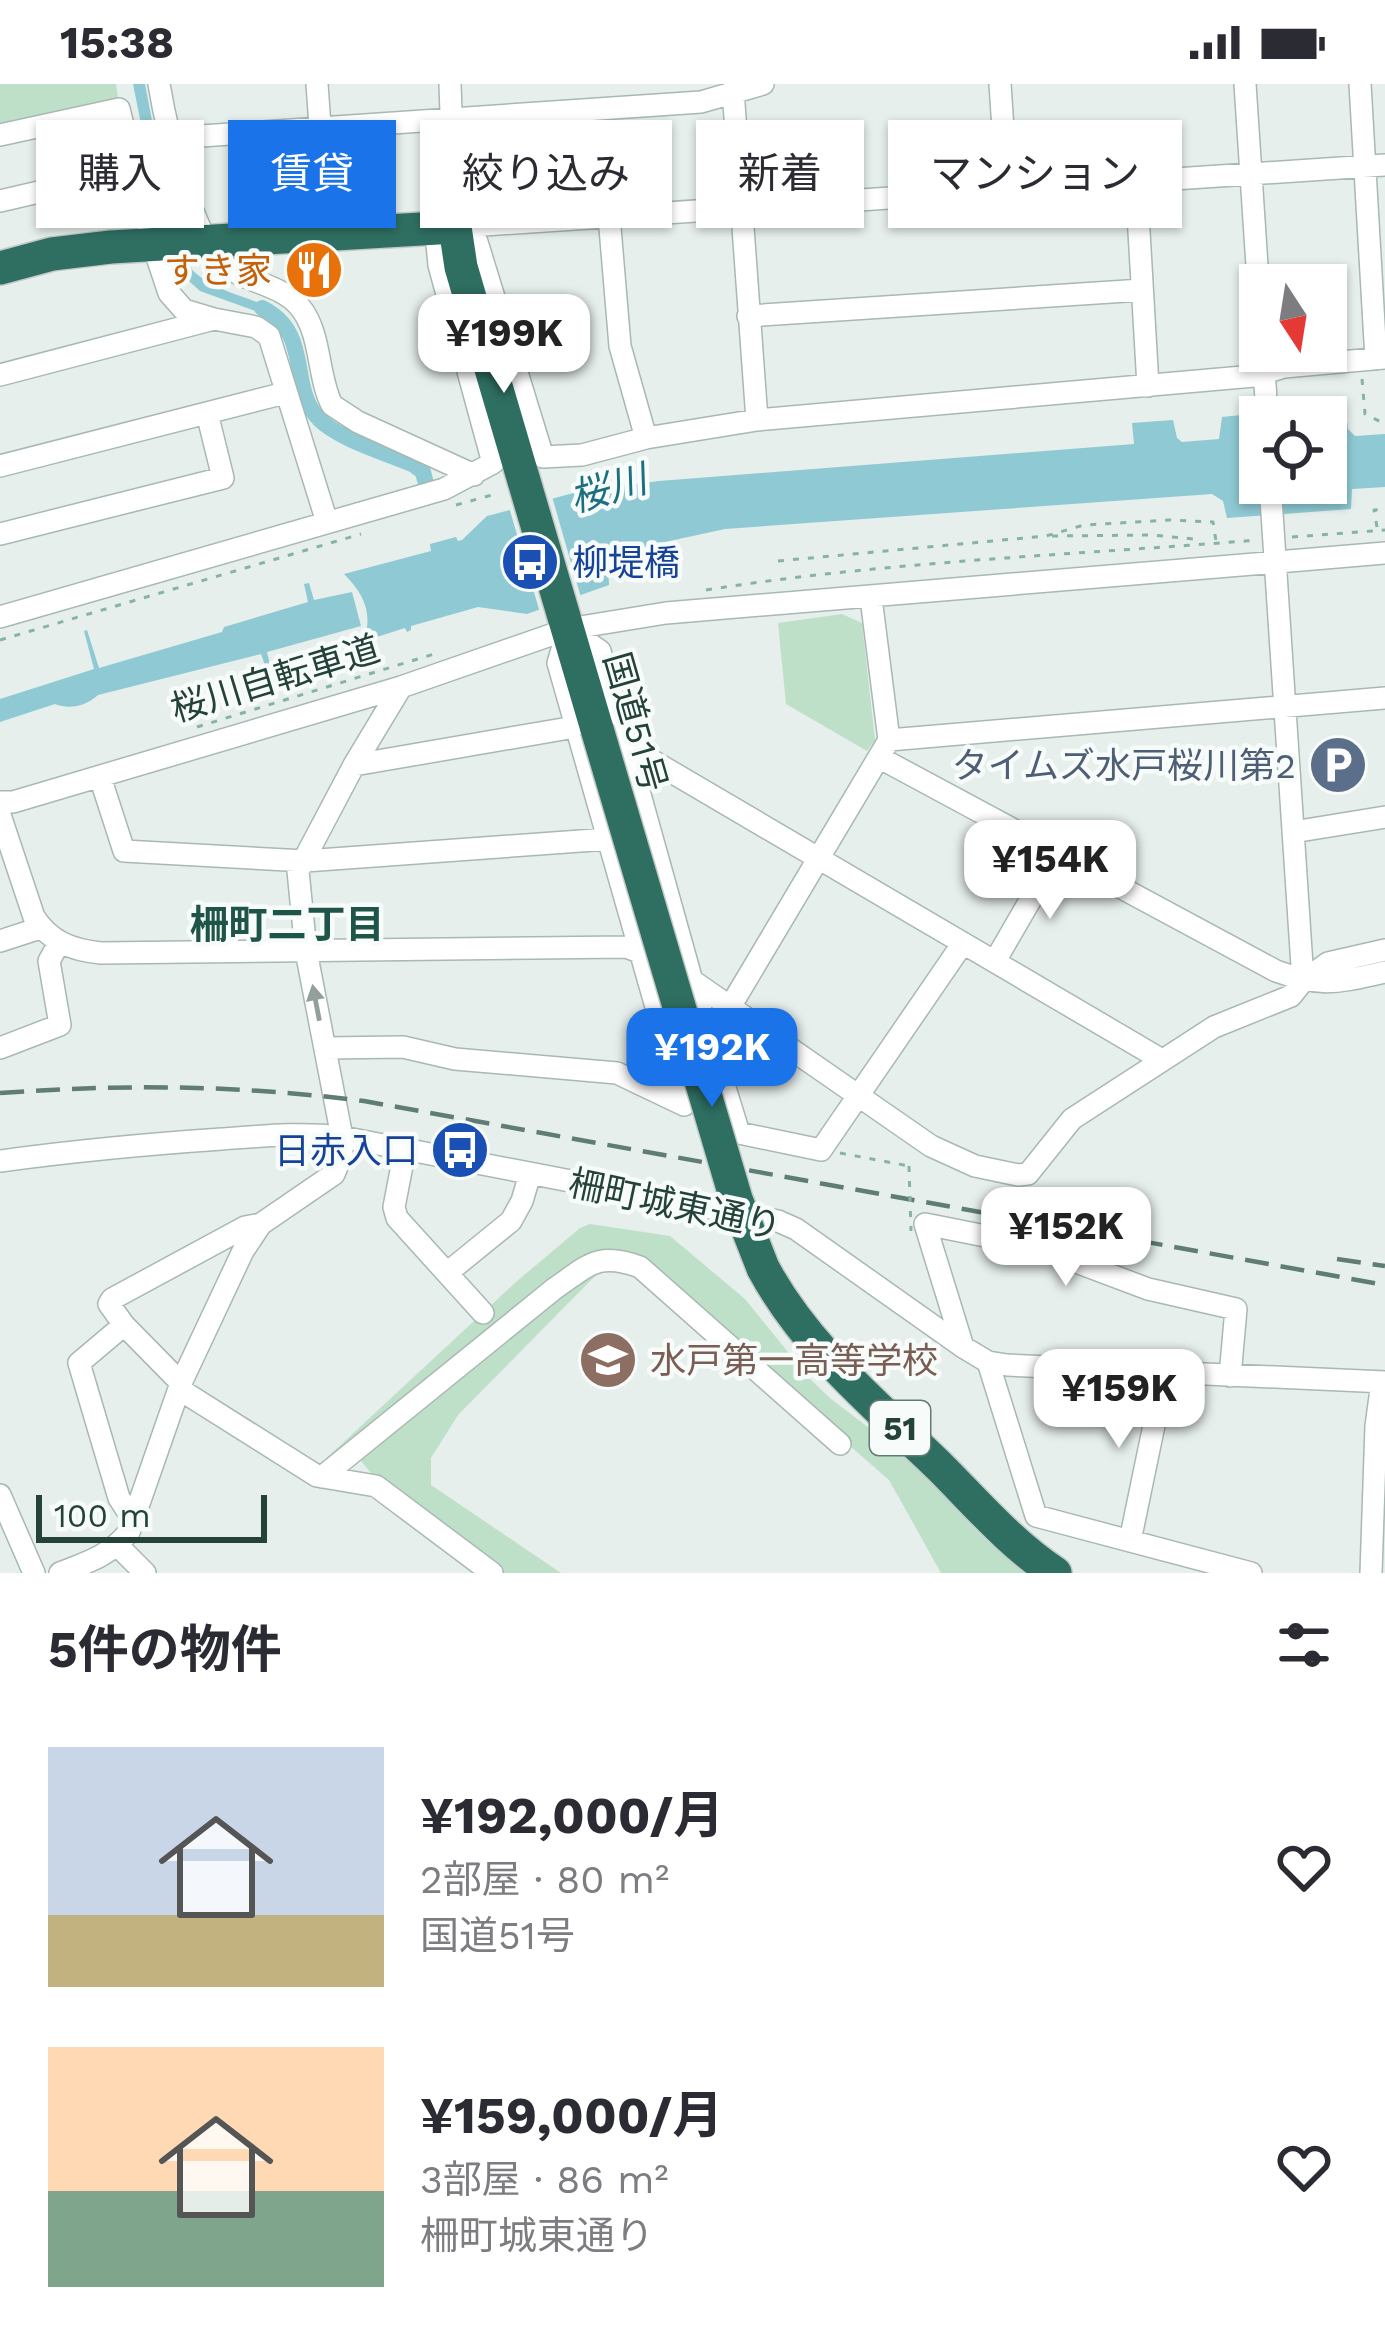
<!DOCTYPE html>
<html lang="ja">
<meta charset="utf-8">
<style>
:root{--surface:#fff;--page:#f2f2f3;--text:#2b2b33;--muted:#7c7c81;--accent:#1a73e8}
body{margin:0;font-family:"Work Sans","Noto Sans JP",sans-serif;background:var(--page);color:var(--text);height:100vh;display:flex;flex-direction:column;font-size:45px;white-space:nowrap}
*{box-sizing:border-box;margin:0}
p{font-size:39px;color:var(--muted)}
.icon{flex:none;width:66px;height:66px;fill:none;stroke:currentColor;stroke-width:2;stroke-linecap:round;stroke-linejoin:round}
.map{position:relative;height:1489px;overflow:hidden}
.details{display:flex;flex-direction:column;background:var(--surface);flex:1}
.details>*{flex:none}
.hud{position:absolute;left:36px;top:36px;width:1314px;height:108px;display:flex;gap:24px}
.needle{width:78px;rotate:168deg}
.controls{position:absolute;left:1239px;top:180px;display:grid;gap:24px}
.controls a{display:grid;place-items:center;width:108px;height:108px;border-radius:0px;background:var(--surface);box-shadow:0 3px 9px #0004;font-size:60px}
.scale{position:absolute;left:36px;bottom:30px;width:231px;box-sizing:border-box;padding-left:12px;border:6px solid #24423a;border-top:0;font-size:33px;line-height:42px;white-space:nowrap;color:#24423a;-webkit-text-stroke:9px #f7fbf9;paint-order:stroke}
.price{position:absolute;translate:-50% -102px;padding:0 27px;border-radius:24px;background:#fff;color:#222;font-size:39px;line-height:78px;filter:drop-shadow(0 3px 6px #0008)}
.price::after{content:'';position:absolute;left:50%;top:72px;width:36px;height:27px;margin-left:-18px;background:inherit;clip-path:polygon(0 0,100% 0,50% 100%)}
.price.current{background:var(--accent);color:#fff}
ul{padding:0;list-style:none}
li{display:flex;align-items:center;gap:36px;height:300px;padding:0 48px}
li span{display:grid;place-items:center;flex:none;width:336px;height:240px;border-radius:0px;color:#555}
li>.icon{margin-inline-start:auto}
span .icon{width:144px;height:144px;fill:#fffc;stroke-width:1}
li b{font-size:51px}
h2{display:flex;justify-content:space-between;align-items:center;height:144px;padding:0 48px;font-size:51px}
.chip{padding:0 42px;border-radius:0px;background:var(--surface);box-shadow:0 3px 9px #0004;font-size:42px;line-height:108px}
.chip.current{background:var(--accent);color:#fff}
.status{display:flex;justify-content:space-between;align-items:center;height:84px;padding:0 60px;background:var(--surface);direction:ltr}
.status svg{height:33px;fill:currentColor}
.map>svg:first-child{display:block}
</style>
<div class="status"><b>15:38</b><svg viewBox="0 0 49 12"><path d="M0 12V9h3v3zM5 12V6h3v6zM10 12V3h3v9zM15 12V0h3v12zM26 1h20v11H26zM47 4h2v5h-2z"/></svg></div>
<div class="map">
<svg width="1385" height="1489" viewBox="0 0 1385 1489">
<rect width="100%" height="100%" fill="#e6efeb"/>
<!-- green -->
<path fill="#bfe0c8" d="M0 0H116L118 14 0 44Z
M842 530 862 539 875 656 867 667 786 620 778 539Z
M590 1140 670 1152 745 1215 809 1294 831 1315 885 1356 941 1408 985 1455 1025 1489H941L889 1396 642 1180 613 1167 323 1382 319 1381 516 1198 580 1144Z
M602 1185 458 1331 431 1374V1401L561 1489H503L371 1389 361 1377 363 1367 585 1188Z"/>
<!-- water -->
<path fill="#8ec9d4" fill-rule="evenodd" d="M133 0H145L158 68 192 186C217 210 254 213 284 230L277 238 261 229 200 207 181 190 147 70Z
M1345 320 1348 345 1355 352 1385 350V403L1352 405 1351 425 1227 434 1223 417 1212 410 725 445 614 469 608 478 609 501 527 530 478 523 411 542V546L407 548 405 544 364 557C373 529 364 510 344 490L431 467 430 460 456 453 458 457 462 456 487 432 581 407 659 397 1134 360 1132 339 1173 336 1177 354 1182 358 1219 355 1222 333ZM1260 333H1326V399H1260Z
M309 499 314 516 352 508 361 542 267 568 272 589 268 590 261 570 98 611C86 622 70 626 55 620L0 638V615L94 585 84 547 87 546 99 584 222 548 224 543 308 518 304 500Z"/>
<!-- pier -->
<path fill="#e6efeb" d="M551 409 582 517 541 532 508 420Z"/>
<g fill="none" stroke-linecap="round" stroke-linejoin="round">
<!-- canal -->
<path stroke="#8ec9d4" stroke-width="16" d="M262 224C314 250 287 304 320 336 341 356 386 369 414 381L423 388 425 396"/>
<defs>
<path id="minor" d="M159 0C166 43 193 158 227 183 249 199 282 201 300 223 322 250 317 292 332 321L358 338 474 391
M317 0 320 42
M450 0 455 143
M1000 0 1007 105
M1245 0 1260 227
M1360 0 1376 275
M733 6 757 336
M0 51 119 25 153 161 169 209 184 226 214 235 256 243 269 252 327 438
M172 54 701 18 763 0
M1136 96 1148 302
M0 117 133 86
M609 132 620 262 646 354
M455 143 477 158 543 373 582 371 646 354 757 336 1254 292 1284 283 1385 274
M455 143 1385 81
M748 232 1142 206
M1263 267 1267 333
M0 291 214 235
M0 382 285 309
M1270 399 1303 897
M0 450 223 394 207 329
M0 533 444 405 493 379 439 181 437 160 454 143
M569 546 600 567 692 897 739 1049 821 1066 963 859
M889 656 1385 614
M624 660 1162 976
M880 674 1276 887C1322 904 1339 898 1385 888
M354 681 575 643
M100 693 124 767 305 777 608 755
M0 718H13L401 603 568 545 666 529 1385 469
M0 731 34 833C50 858 72 866 101 869L626 863 658 875 674 884 931 1062 975 1082 1018 1091 1028 1090 1072 1035 1214 943 1291 912 1303 897 1328 879 1385 866
M1293 748 1385 733
M0 857 40 844
M995 877 1057 770
M730 923 889 656 871 514
M0 964 60 941 49 877 59 859
M325 964 403 963 455 975 617 989 684 1021 558 579 566 552
M405 1066 394 1123 397 1134 483 1229
M0 1077C74 1067 148 1060 222 1055 262 1052 303 1048 342 1053L778 1137 796 1145 963 1263 988 1278 1007 1281 1385 1298
M447 1189 511 1137 522 1117 530 1090
M124 1241 79 1279 119 1414 134 1437
M963 1263 925 1140 1031 1161 1148 1205 1236 1225 1230 1292
M988 1278 1036 1432 1251 1489
M181 1299 124 1241 109 1220 112 1215 245 1143 261 1140
M179 1305 317 1392 376 1402 492 1489
M322 1393 554 1205C588 1182 597 1167 640 1183L840 1360
M0 1411 34 1489
M1130 1457 1165 1288
M118 1462 145 1489
M60 1489C88 1478 109 1472 129 1448L181 1299 243 1167 261 1140 334 1090 342 1070V1053L306 867 298 787 354 681 401 603
M1371 1489 1376 1342 1382 1298"/>
<path id="highway" d="M0 184 52 170 111 163 455 143 461 183 597 645
M763 1184C805 1263 876 1321 940 1383 976 1419 1012 1461 1055 1489"/>
</defs>
<!-- minor casing -->
<use href="#minor" stroke="#a8b8b2" stroke-width="24"/>
<!-- highway casing -->
<use href="#highway" stroke="#c2cac8" stroke-width="36"/>
<!-- path -->
<path stroke="#86b3a5" stroke-width="3" stroke-dasharray="6 9" stroke-linecap="butt" d="M1362 295 1365 330 1385 340
M456 421 499 409
M1377 443 1374 426 1385 425
M1052 452 1152 451 1194 455 1195 459
M1292 453 1385 446
M778 477 1046 452 1084 441 1170 436 1213 438 1216 457
M706 506C889 477 1074 471 1258 456
M0 556 361 450
M197 643 434 570
M840 1069 909 1082"/>
<!-- minor -->
<use href="#minor" stroke="#fff" stroke-width="21"/>
<!-- highway -->
<use href="#highway" stroke="#2f6f62" stroke-width="33"/>
<!-- rail -->
<path stroke="#5f7d75" stroke-width="4.5" stroke-dasharray="24 12" stroke-linecap="butt" d="M0 1009C127 1000 237 1001 364 1017L1385 1201
M1337 1175 1385 1182"/>
<defs>
<path id="highway-bridge" d="M597 645 736 1115 763 1184"/>
</defs>
<!-- highway-bridge casing -->
<use href="#highway-bridge" stroke="#c2cac8" stroke-width="36" stroke-linecap="butt"/>
<!-- path-bridge -->
<path stroke="#86b3a5" stroke-width="3" stroke-dasharray="6 9" stroke-linecap="butt" d="M909 1082 911 1147"/>
<!-- highway-bridge -->
<use href="#highway-bridge" stroke="#2f6f62" stroke-width="33"/>
</g>
<!-- one-way arrows -->
<defs><path id="oneway-solid" d="M-6-.8H1V-3.2L6.5 0L1 3.2V.8H-6Z" transform="scale(3)"/></defs>
<use fill="#92a09c" href="#oneway-solid" transform="translate(316 919) rotate(-101)"/>
<!-- icons -->
<defs>
<symbol id="restaurant-disc" viewBox="-11 -11 22 22"><circle r="9.5" fill="#e8710a" stroke="#f7fbf9"/><path d="M-5-6h1v4h1v-4h1v4h1v-4h1v5L-1.5 .5V6h-2V.5L-5-1ZM5-6V6H3V1.5H1.5Q1.5-4 5-6Z" fill="#fff"/></symbol>
<symbol id="bus-disc" viewBox="-11 -11 22 22"><circle r="9.5" fill="#1a4fb4" stroke="#f7fbf9"/><path d="M-5-6H5V4H4V6H2V4H-2V6H-4V4H-5ZM-3.5-4V0h7V-4ZM-3.5 1.2v1.5H-2V1.2ZM2 1.2v1.5H3.5V1.2Z" fill="#fff"/></symbol>
<symbol id="parking-disc" viewBox="-11 -11 22 22"><circle r="9.5" fill="#5c6f8a" stroke="#f7fbf9"/><path d="M-3.5-5.5H1a3.5 3.5 0 0 1 0 7H-1V5.5H-3.5ZM-1-3.4V-.6H.8a1.4 1.4 0 0 0 0-2.8Z" fill="#fff"/></symbol>
<symbol id="school-disc" viewBox="-11 -11 22 22"><circle r="9.5" fill="#8d6e63" stroke="#f7fbf9"/><path d="M0-5L7-2L0 1L-7-2ZM-4 1L0 2.5L4 1V4Q0 6-4 4Z" fill="#fff"/></symbol>
</defs>
<g fill-rule="evenodd">
<use href="#restaurant-disc" x="281" y="153" width="66" height="66"/>
<use href="#bus-disc" x="497" y="445" width="66" height="66"/>
<use href="#parking-disc" x="1305" y="648" width="66" height="66"/>
<use href="#bus-disc" x="427" y="1033" width="66" height="66"/>
<use href="#school-disc" x="575" y="1243" width="66" height="66"/>
</g>
<g text-anchor="middle" stroke-width="9" stroke-linejoin="round" paint-order="stroke">
<!-- shield labels -->
<rect fill="#f7fbf9" stroke="#637a73" stroke-width="3" x="870" y="1317" width="60" height="54" rx="9"/>
<g font-size="33" font-weight="bold" fill="#24423a">
<text x="900" y="1356">51</text>
</g>
<!-- food labels -->
<g font-size="36" fill="#c56008" stroke="#f7fbf9" text-anchor="end">
<text x="272" y="199">すき家</text>
</g>
<!-- transit labels -->
<g font-size="36" fill="#164399" stroke="#f7fbf9" text-anchor="start">
<text x="572" y="491">柳堤橋</text>
<text x="418" y="1079" text-anchor="end">日赤入口</text>
</g>
<!-- street labels -->
<g font-size="36" fill="#24423a" stroke="#f7fbf9">
<text transform="translate(275 594) rotate(-17)" y="13">桜川自転車道</text>
<text transform="translate(636 638) rotate(74)" y="13">国道51号</text>
<text transform="translate(675 1120) rotate(12)" y="13">柵町城東通り</text>
</g>
<!-- service labels -->
<g font-size="36" fill="#4e5e75" stroke="#f7fbf9" text-anchor="end">
<text x="1296" y="694">タイムズ水戸桜川第2</text>
</g>
<!-- education labels -->
<g font-size="36" fill="#785e54" stroke="#f7fbf9" text-anchor="start">
<text x="650" y="1289">水戸第一高等学校</text>
</g>
<!-- water labels -->
<g font-size="39" font-style="italic" fill="#1c6f80" stroke="#f7fbf9">
<text transform="translate(608 404) rotate(-16)" y="14">桜川</text>
</g>
<!-- neighbourhood labels -->
<g font-size="39" font-weight="bold" fill="#1f5548" stroke="#f7fbf9">
<text x="287" y="854">柵町二丁目</text>
</g>
</g>
</svg>
<div class="controls">
<a><svg class="needle" viewBox="-14 -14 28 28"><path d="M0-13l5 13h-10z" fill="#e53935"/><path d="M0 13l5-13h-10z" fill="#7c7c81"/></svg></a>
<a><svg class="icon" aria-label="locate" viewBox="0 0 24 24"><circle cx="12" cy="12" r="6"/><path d="M12 2v4M12 18v4M2 12h4M18 12h4"/></svg></a>
</div>
<div class="scale">100 m</div>
<b class="price" style="left:504px;top:312px">¥199K</b>
<b class="price" style="left:1050px;top:838px">¥154K</b>
<b class="price current" style="left:712px;top:1026px">¥192K</b>
<b class="price" style="left:1066px;top:1205px">¥152K</b>
<b class="price" style="left:1119px;top:1367px">¥159K</b>
<div class="hud">
<a class="chip">購入</a>
<a class="chip current">賃貸</a>
<a class="chip">絞り込み</a>
<a class="chip">新着</a>
<a class="chip">マンション</a>
</div>
</div>
<section class="details">
<h2>5件の物件<svg class="icon" aria-label="filters" viewBox="0 0 24 24"><path d="M4 7h16M4 17h16"/><circle cx="9" cy="7" r="2"/><circle cx="15" cy="17" r="2"/></svg></h2>
<ul>
<li><span style="background:linear-gradient(#c9d6e8 70%,#c2b280 0)"><svg class="icon" aria-label="home" viewBox="0 0 24 24"><path d="M3 11l9-7 9 7M6 9v11h12V9"/></svg></span><div><b>¥192,000/月</b><p>2部屋 · 80 m²</p><p>国道51号</p></div><svg class="icon" aria-label="heart" viewBox="0 0 24 24"><path d="M12 20l-8-8c-3-5 5-10 8-4 3-6 11-1 8 4z"/></svg></li>
<li><span style="background:linear-gradient(#ffd9b3 60%,#7fa58c 0)"><svg class="icon" aria-label="home" viewBox="0 0 24 24"><path d="M3 11l9-7 9 7M6 9v11h12V9"/></svg></span><div><b>¥159,000/月</b><p>3部屋 · 86 m²</p><p>柵町城東通り</p></div><svg class="icon" aria-label="heart" viewBox="0 0 24 24"><path d="M12 20l-8-8c-3-5 5-10 8-4 3-6 11-1 8 4z"/></svg></li>
</ul>
</section>
